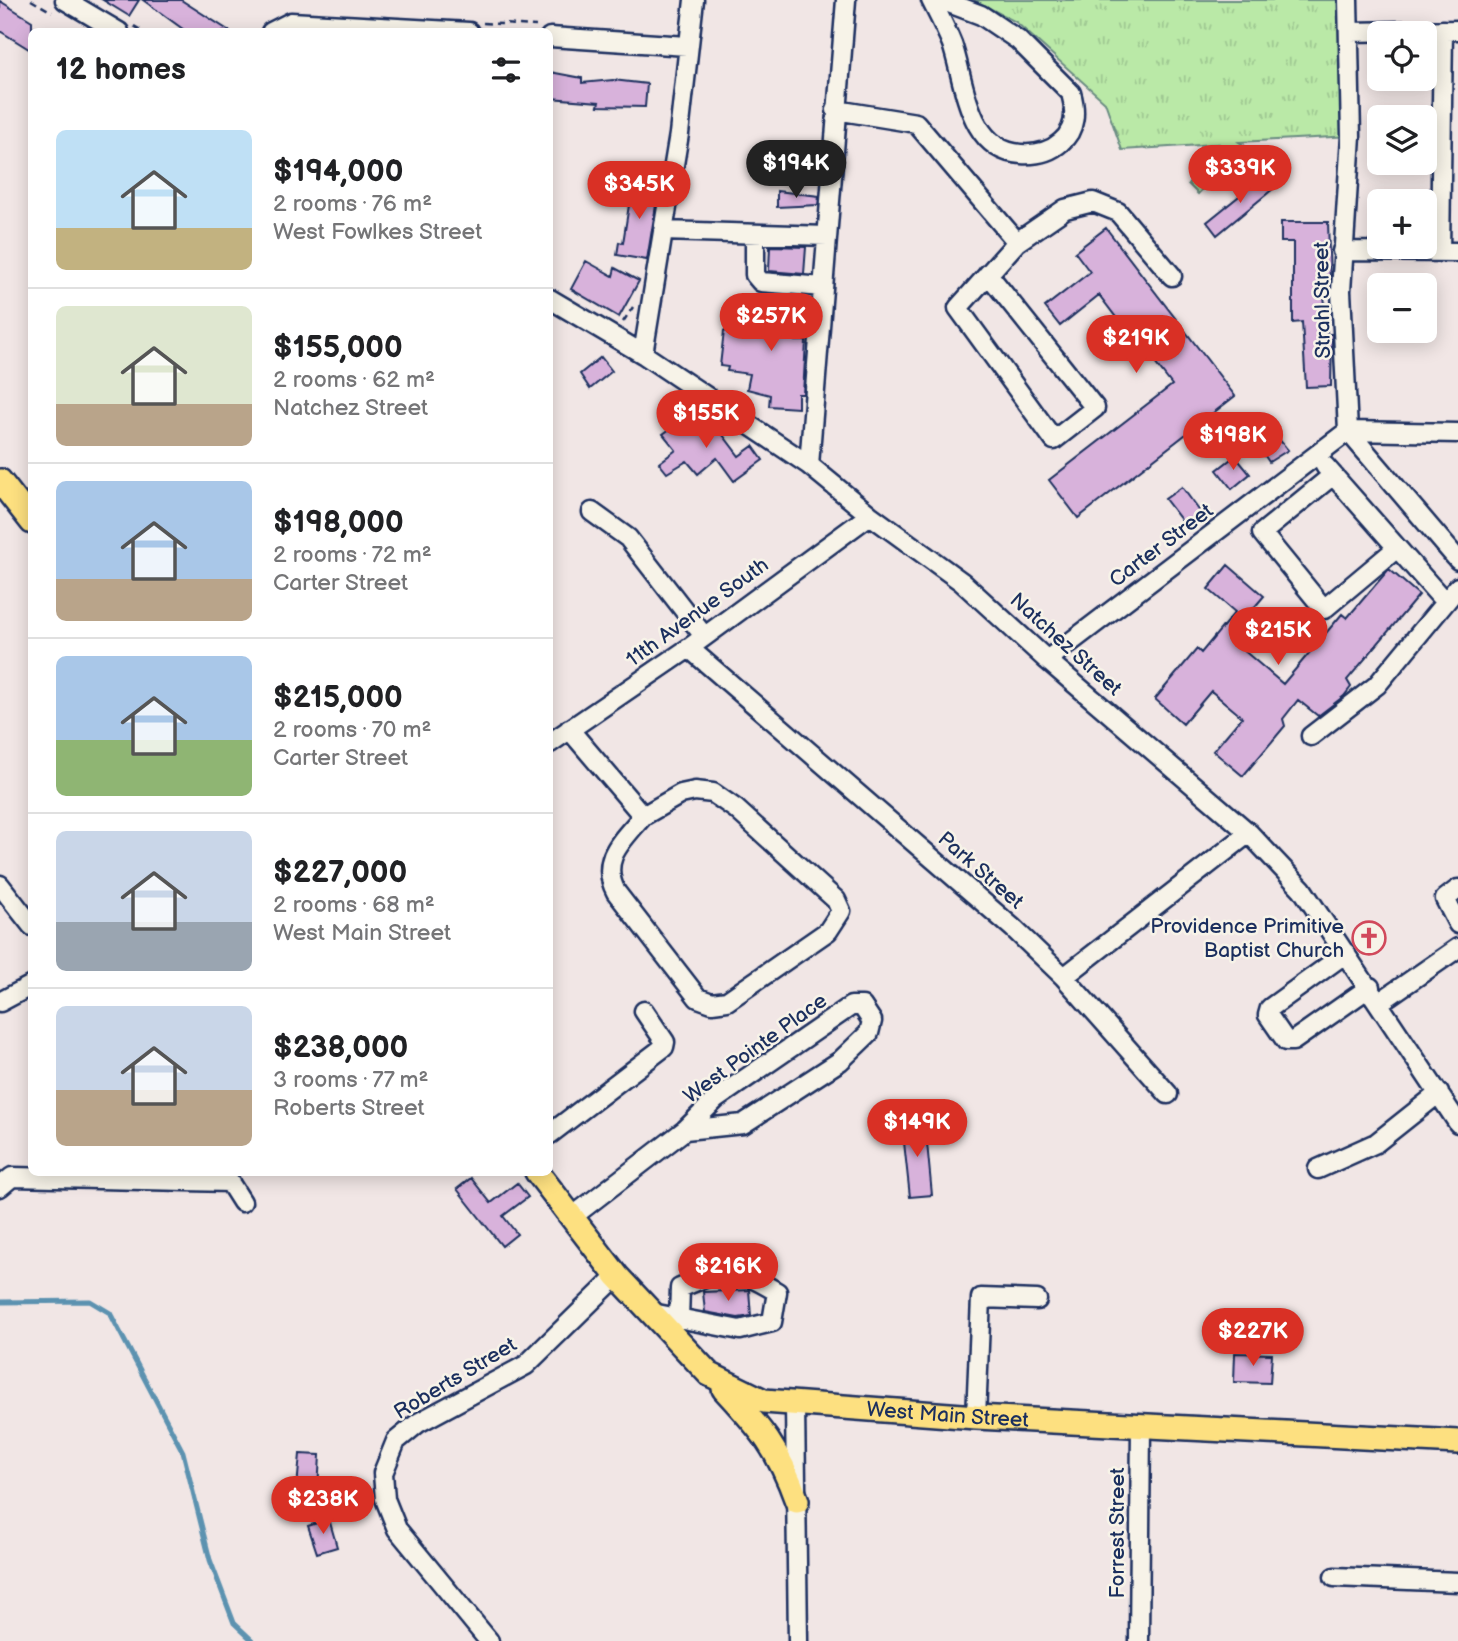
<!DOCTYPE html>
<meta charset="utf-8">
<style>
:root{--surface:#fff;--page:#f6f6f6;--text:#202124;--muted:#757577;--line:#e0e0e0;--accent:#d93025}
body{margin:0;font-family:"Balsamiq Sans",sans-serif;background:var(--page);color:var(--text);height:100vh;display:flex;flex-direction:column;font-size:26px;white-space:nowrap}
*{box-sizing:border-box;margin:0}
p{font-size:23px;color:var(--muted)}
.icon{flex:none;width:38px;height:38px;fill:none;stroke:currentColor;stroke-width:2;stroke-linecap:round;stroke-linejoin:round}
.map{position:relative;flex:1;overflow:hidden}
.drawer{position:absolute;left:28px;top:28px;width:525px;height:1148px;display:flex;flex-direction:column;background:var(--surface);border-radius:10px;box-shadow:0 4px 18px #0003}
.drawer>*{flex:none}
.tools{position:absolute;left:1367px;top:21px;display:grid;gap:14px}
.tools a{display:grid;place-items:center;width:70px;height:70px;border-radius:10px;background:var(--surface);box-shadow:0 4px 18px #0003;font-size:35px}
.price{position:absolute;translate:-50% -60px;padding:0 16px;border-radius:24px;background:var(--accent);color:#fff;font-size:23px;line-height:46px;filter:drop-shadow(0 2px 4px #0008)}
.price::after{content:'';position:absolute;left:50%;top:42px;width:21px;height:16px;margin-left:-10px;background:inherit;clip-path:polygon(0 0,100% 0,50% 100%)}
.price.active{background:#222;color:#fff}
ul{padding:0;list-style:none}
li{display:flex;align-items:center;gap:21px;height:175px;padding:0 28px}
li+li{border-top:2px solid var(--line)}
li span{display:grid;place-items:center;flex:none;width:196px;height:140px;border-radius:10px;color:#555}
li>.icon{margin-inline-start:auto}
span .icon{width:84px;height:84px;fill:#fffc;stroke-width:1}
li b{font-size:30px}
h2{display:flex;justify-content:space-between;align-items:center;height:84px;padding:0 28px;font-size:30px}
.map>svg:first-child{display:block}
</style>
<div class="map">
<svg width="1458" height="1641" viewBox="0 0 1458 1641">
<defs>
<pattern id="grass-tufts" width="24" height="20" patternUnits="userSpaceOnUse" patternTransform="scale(1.75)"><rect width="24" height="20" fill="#bae9a7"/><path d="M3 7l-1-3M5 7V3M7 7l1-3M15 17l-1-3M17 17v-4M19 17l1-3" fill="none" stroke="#9fc892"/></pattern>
</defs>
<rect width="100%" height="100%" fill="#f1e6e5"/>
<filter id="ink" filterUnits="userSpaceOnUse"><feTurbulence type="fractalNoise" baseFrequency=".0143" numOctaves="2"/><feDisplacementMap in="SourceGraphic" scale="14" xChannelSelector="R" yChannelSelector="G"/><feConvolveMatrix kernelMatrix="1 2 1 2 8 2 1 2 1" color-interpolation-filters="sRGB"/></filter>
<g filter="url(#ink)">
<!-- grass -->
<path fill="url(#grass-tufts)" stroke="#6a8c82" stroke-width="2" d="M974 0H1343L1351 136 1239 142 1245 146V156L1215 183 1207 184 1198 194 1188 184 1218 144 1122 150 1105 102 1016 22Z"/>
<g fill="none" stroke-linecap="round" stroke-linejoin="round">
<!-- stream -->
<path stroke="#5c92b0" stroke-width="5" d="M0 1302 90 1301 110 1313 183 1452 210 1560 234 1623 253 1641"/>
</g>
<!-- building -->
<path fill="#d8b2db" stroke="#1b2f5e" stroke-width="2" d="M103 0H139L129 16Z
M143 0H181L231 32H187Z
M0 1 32 21V51L0 31Z
M550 72 582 78V83L613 80 647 84 645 107 598 106 599 102 550 98Z
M1264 176 1274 188 1217 235 1207 222Z
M632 180 659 187 647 260 617 255 619 242 623 243 629 205 626 204Z
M777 191 819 196 818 205 777 207Z
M1281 222H1328L1330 280H1323L1327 334H1332L1331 386 1306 387 1302 322 1293 323V242H1281Z
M1106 228 1235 396 1078 518 1049 480 1172 385 1141 345 1133 351 1119 333 1124 328 1099 295 1060 326 1045 307 1090 272 1075 252Z
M770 246 806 247 804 274 769 271Z
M586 261 613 276 615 268 639 281 619 317 571 289Z
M779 295 800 297V304L804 305 796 341H806L803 394H798V408L769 406 770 395 747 389 750 374 727 371 728 367 720 366 724 331 745 334V330H752L753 310 778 311Z
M601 357 612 371 590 389 580 374Z
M696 418 707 433 717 427 739 456 753 446 763 460 734 481 717 458 698 474 687 461 667 473 659 463 676 450 663 434 673 427Z
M1268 426 1288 450 1269 462 1252 437Z
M1235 456 1250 474 1232 489 1217 470Z
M1182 487 1201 513 1185 525 1165 499Z
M1228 565 1264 596 1247 616 1253 621 1235 643 1283 684 1342 614 1347 618 1389 569 1419 595 1347 680 1351 687 1344 696 1318 716 1298 700 1283 719 1285 726 1243 776 1213 751 1242 717 1211 691 1183 724 1155 699 1197 649 1201 653 1235 612 1208 589Z
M925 1122 932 1195 910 1197 902 1124Z
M471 1178 491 1203 517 1183 528 1197 503 1216 517 1234 502 1246 457 1189Z
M749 1290 751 1316 738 1318 705 1312 703 1292Z
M1235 1353 1272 1354 1270 1383 1234 1382Z
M300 1454 320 1455 318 1490 297 1488Z
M329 1519 337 1547 317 1553 308 1526Z"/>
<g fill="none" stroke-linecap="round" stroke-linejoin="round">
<defs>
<path id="minor" d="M65 0 119 32
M931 0C938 14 946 29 952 44 965 82 968 151 1021 154 1036 155 1050 152 1061 142 1076 130 1076 110 1071 93L1018 40 981 15 941 0
M1348 0 1351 136 1341 291 1348 431 1458 560
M271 32 291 22 469 32
M1350 32 1458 30
M550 37 687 46
M836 110 916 123 1017 242 958 308 1054 440 1095 408 988 274
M663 231 827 236
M755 235V275L761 282 823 287
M1017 242 1065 209 1093 202 1118 212 1172 276
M1342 251 1458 252
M1440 252 1443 30
M550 299 643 354 809 465 870 515 962 582 1047 660 1249 833 1302 889 1458 1123
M643 354 679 134 694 0
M809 465 846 0
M1325 466 1445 602
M1333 475 1262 533 1324 609 1397 548
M592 512 628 538 704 636
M689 648 1013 928 1064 977 1168 1094
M1047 660 1348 431 1458 433
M569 729 643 816 681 794 695 791 713 793 736 809 836 900 841 911 828 931 727 1001 712 1003 698 998 616 892C599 859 622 841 643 816
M1311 736 1377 685 1458 587
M550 743 689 648 870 515
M0 885 32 926
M1458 889 1445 899 1458 924
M1346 953 1270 1008 1268 1015 1286 1041H1293L1370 987
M1064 977 1249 833
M0 1002 32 985
M1380 1002 1458 948
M550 1134 664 1047 665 1042 644 1011
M1318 1169 1376 1143 1439 1093
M223 1172 242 1202
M0 1187 12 1177 230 1182
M572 1217 685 1130 716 1099 851 1006H862L872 1021 869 1033 840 1061 743 1124 685 1130
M652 1313 740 1330 772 1322 777 1292C733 1265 725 1269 680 1288L679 1319
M795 1406 798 1641
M976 1417 981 1298 1037 1300
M1334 1577 1458 1582
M489 1641 397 1529 385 1499 383 1473 396 1441 418 1423 526 1365 617 1276
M1139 1641 1141 1426"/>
<g id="major">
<path d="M0 481 32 522"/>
<path id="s1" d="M537 1172 617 1276 709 1374 764 1401 976 1417 1458 1442"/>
<path d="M724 1389C762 1430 778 1448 797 1501"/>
</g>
</defs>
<!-- minor casing -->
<use href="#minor" stroke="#1b2f5e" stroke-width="23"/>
<!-- major casing -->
<use href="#major" stroke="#1b2f5e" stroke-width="28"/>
<!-- path -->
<path stroke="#1b2f5e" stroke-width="2.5" stroke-dasharray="7 5" stroke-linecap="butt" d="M31 0 52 12
M483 23 536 26
M134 26 144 32
M623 322 633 307"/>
<!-- minor -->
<use href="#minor" stroke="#f7f3e8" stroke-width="18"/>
<!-- major -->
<use href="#major" stroke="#fde080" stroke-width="23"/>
</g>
</g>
<!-- icons -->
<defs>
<symbol id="church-ring" viewBox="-11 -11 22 22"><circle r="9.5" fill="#f7f3e8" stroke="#d1495b" stroke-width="1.5"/><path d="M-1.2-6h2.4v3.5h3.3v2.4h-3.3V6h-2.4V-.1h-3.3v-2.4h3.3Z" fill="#d1495b"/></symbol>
</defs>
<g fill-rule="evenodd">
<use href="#church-ring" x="1350" y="919" width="38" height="38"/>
</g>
<g text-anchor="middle" stroke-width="5" stroke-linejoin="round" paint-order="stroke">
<!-- street labels -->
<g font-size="21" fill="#1b2f5e" stroke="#f7f3e8">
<text transform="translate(1322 300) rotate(-91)" y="7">Strahl Street</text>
<text transform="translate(1161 545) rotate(-37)" y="7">Carter Street</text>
<text transform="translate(697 612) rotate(-36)" y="7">11th Avenue South</text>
<text transform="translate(1066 644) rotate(42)" y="7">Natchez Street</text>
<text transform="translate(981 870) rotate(41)" y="7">Park Street</text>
<text transform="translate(755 1048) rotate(-36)" y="7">West Pointe Place</text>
<text transform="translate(455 1378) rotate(-31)" y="7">Roberts Street</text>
<text dy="7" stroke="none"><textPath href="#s1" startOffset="511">West Main Street</textPath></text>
<text transform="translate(1117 1533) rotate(-90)" y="7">Forrest Street</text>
</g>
<!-- poi labels -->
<g font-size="21" fill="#1b2f5e" stroke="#f7f3e8" text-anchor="end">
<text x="1344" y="933">Providence Primitive<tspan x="1344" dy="24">Baptist Church</tspan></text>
</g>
</g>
</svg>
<div class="tools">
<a><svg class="icon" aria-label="locate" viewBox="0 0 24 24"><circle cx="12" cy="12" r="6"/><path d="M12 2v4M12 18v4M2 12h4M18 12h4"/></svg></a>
<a><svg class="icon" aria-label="layers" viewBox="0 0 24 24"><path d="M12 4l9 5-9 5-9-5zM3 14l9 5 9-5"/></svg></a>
<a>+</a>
<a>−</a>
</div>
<b class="price active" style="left:796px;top:200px">$194K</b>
<b class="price" style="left:1240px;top:205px">$339K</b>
<b class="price" style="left:639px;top:221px">$345K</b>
<b class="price" style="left:771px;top:353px">$257K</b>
<b class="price" style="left:1136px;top:375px">$219K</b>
<b class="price" style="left:706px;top:450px">$155K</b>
<b class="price" style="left:1233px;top:472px">$198K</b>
<b class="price" style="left:1278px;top:667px">$215K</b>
<b class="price" style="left:917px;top:1159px">$149K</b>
<b class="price" style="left:728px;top:1303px">$216K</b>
<b class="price" style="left:1253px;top:1368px">$227K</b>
<b class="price" style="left:323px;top:1536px">$238K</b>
<section class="drawer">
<h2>12 homes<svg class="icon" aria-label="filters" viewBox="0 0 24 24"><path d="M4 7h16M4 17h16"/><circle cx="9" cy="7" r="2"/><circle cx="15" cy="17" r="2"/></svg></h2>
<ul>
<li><span style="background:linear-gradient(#bfe0f5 70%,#c2b280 0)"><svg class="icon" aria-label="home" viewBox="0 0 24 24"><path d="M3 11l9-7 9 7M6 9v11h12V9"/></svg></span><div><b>$194,000</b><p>2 rooms · 76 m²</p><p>West Fowlkes Street</p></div></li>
<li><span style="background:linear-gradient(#dfe7d0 70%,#b9a48a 0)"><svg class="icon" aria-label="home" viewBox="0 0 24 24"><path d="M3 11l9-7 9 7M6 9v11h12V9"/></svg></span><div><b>$155,000</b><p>2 rooms · 62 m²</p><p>Natchez Street</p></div></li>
<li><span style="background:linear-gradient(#a9c7e8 70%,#b9a48a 0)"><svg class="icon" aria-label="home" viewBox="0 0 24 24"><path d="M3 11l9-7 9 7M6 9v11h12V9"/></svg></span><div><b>$198,000</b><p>2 rooms · 72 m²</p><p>Carter Street</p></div></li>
<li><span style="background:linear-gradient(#a9c7e8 60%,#8fb573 0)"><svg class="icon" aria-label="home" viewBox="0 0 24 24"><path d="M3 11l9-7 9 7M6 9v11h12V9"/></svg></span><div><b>$215,000</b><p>2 rooms · 70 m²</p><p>Carter Street</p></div></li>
<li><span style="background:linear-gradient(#c9d6e8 65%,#9aa5b1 0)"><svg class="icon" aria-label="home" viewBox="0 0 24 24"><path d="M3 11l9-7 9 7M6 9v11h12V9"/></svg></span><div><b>$227,000</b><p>2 rooms · 68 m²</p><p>West Main Street</p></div></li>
<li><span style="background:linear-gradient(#c9d6e8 60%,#b9a48a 0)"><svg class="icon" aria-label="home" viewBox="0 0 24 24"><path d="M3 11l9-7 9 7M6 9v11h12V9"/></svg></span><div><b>$238,000</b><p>3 rooms · 77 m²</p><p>Roberts Street</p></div></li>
</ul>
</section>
</div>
